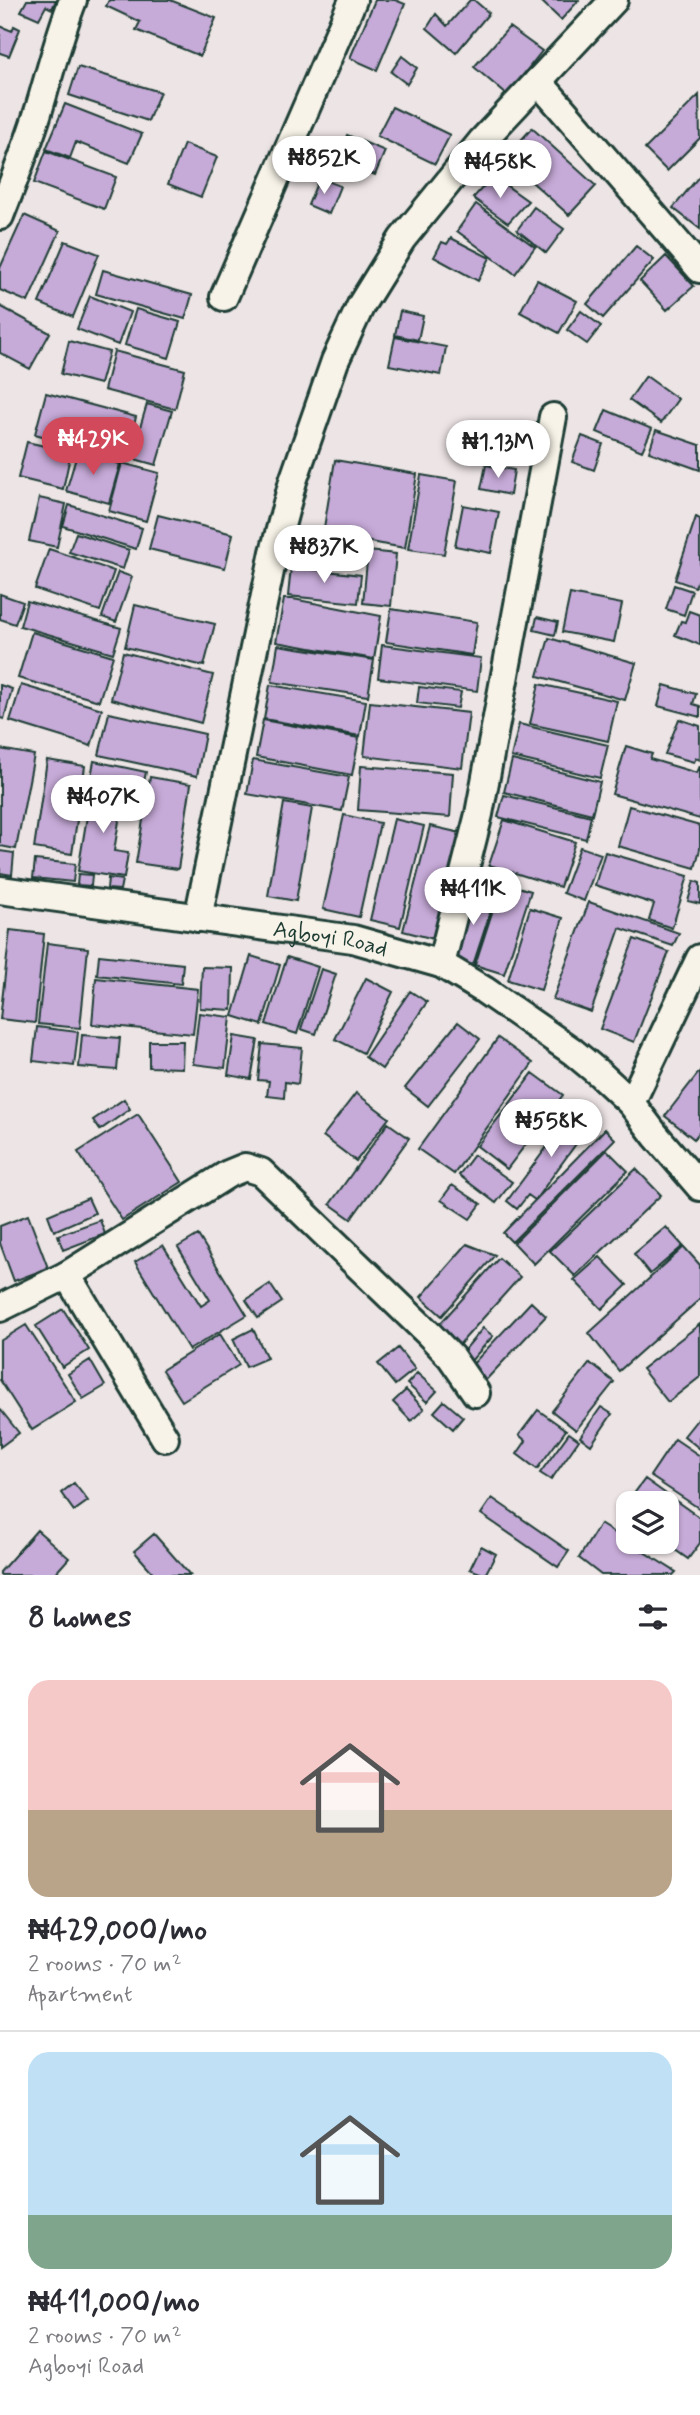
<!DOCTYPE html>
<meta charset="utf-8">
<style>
:root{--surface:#fff;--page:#f7f7f7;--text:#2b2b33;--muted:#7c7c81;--line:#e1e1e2;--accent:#d1495b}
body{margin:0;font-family:Mynerve,sans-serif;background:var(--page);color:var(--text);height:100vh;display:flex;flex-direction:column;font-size:26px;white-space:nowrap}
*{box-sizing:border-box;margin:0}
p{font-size:23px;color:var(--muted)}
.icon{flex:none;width:38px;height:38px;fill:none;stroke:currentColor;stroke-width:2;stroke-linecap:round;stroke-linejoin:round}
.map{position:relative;height:1575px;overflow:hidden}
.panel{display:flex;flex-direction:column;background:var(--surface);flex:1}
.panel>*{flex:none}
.buttons{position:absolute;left:616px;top:1491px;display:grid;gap:14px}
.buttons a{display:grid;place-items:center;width:63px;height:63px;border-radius:14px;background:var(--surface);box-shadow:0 2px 5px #0004;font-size:35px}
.price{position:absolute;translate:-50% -60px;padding:0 16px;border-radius:24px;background:#fff;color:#222;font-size:23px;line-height:46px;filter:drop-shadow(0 2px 4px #0008)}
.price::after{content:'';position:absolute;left:50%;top:42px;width:21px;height:16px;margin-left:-10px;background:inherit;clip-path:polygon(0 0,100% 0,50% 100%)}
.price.selected{background:var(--accent);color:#fff}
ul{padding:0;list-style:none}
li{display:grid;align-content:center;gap:14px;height:371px;padding:0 28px}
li+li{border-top:2px solid var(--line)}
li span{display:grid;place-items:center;height:217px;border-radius:21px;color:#555}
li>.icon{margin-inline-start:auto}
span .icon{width:126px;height:126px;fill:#fffc;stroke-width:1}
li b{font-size:30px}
h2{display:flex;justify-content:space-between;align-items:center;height:84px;padding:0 28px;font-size:30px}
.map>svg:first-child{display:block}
</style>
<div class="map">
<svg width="700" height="1575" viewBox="0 0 700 1575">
<rect width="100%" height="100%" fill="#ede4e5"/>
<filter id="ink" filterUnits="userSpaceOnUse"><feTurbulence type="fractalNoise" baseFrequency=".0143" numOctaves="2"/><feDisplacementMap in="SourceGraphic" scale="14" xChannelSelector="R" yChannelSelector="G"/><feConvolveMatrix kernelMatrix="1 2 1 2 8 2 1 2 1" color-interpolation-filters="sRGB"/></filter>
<g filter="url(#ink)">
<!-- building -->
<path fill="#c6aad8" stroke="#1f3d34" stroke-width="2" d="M27 0H56L52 9 46 6 39 19 21 11Z
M109 0H170L216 18 200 56 136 30 140 22 106 6Z
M375 0H395L405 4 377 70 350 58Z
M470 0H474L489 13 456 53 427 28 436 14 447 26Z
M540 0H579L561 20Z
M0 26 12 31 14 26 20 29 9 56 0 53Z
M509 27 542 51 507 95 474 67Z
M402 56 417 68 407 84 391 72Z
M78 67 160 92 148 121 69 95Z
M699 95 700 138 667 171 645 149Z
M65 104 142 134 129 163 76 142 70 158 46 149Z
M392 107 450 135 435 164 377 136Z
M532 128 596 186 569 215 505 158Z
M347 135 385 151 375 175 337 160Z
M184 144 217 157 201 197 168 184Z
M46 151 116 177 104 209 34 183Z
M700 175V229L673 208Z
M493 176 528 201 508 223 473 198Z
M319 178 340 186 329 214 308 205Z
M476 204 535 247 515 274 457 231Z
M534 207 564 229 546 253 517 230Z
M24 215 60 231 28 302 0 290V268Z
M451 238 490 258 478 281 434 257 442 242 447 244Z
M65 241 99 254 73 317 39 303Z
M636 246 654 260 603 318 587 304Z
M666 256 694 286 667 310 640 281Z
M103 270 192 295 185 319 96 294Z
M537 280 577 301 559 333 520 312Z
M90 296 130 312 118 345 77 329Z
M0 306 50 333 30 369 0 353Z
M136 309 180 322 169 358 125 345Z
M400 311 423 316 418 340 395 335Z
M581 311 601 326 587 344 567 330Z
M395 337 446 347 441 375 389 365Z
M69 341 109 352 100 384 61 374Z
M114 351 185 370 175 409 104 390Z
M646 376 678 399 661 423 629 400Z
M46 393 136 417 125 459 35 434Z
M147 404 172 411 156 465 131 458Z
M606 410 652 429 642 451 597 432Z
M656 430 700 445V470L649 452Z
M582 436 603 444 594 470 572 462Z
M27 442 71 452 63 489 18 478Z
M78 451 120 464 109 503 66 491Z
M335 460 417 474 405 548 323 534Z
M122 463 159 473 146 521 109 511Z
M486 465 514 470 510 495 481 489Z
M421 475 457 481 444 554 408 549Z
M39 498 66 504 57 547 29 541Z
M69 505 142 528 136 549 63 526Z
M463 505 499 512 491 553 455 546Z
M158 515 233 534 225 568 149 549Z
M696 517 700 519V573L695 587 675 580Z
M76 533 129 550 123 569 69 552Z
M49 549 114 571 100 611 35 589Z
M368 551 396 554 391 606 363 603Z
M291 567 361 575 358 603 288 596Z
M118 572 132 577 116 622 102 617Z
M674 585 692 591 684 615 666 609Z
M0 594 23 602 15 624 0 619Z
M570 594 622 604 614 642 562 632Z
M284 599H293L381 616 374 659 276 642Z
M27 601 121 628 113 653 20 626Z
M135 605 215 624 204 666 125 647Z
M391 609 477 622 472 655 386 642Z
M689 611 700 615V645L675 635 681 621 685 622Z
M537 617 558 622 555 635 534 630Z
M32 632 113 656 99 701 18 678Z
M549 638 636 663 625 700 538 676Z
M278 645 374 660 368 696 272 682Z
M382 645 481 658 477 691 378 678Z
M123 652 213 675 201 723 111 699Z
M539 684 617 701 608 741 530 724Z
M0 685 12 689 4 719 0 718Z
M21 685 102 709 91 746 10 721Z
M270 685 366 701 360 736 264 719Z
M664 685 696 694 693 704 700 706V717L658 706Z
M419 687 461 692 458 708 417 703Z
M370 702 469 713 462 768 364 756Z
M109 713 205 734 197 776 99 755Z
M679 719 700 726V760L696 758 694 762 665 754Z
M263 720 359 738 352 775 256 757Z
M519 724 608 745 600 778 511 757Z
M626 746 652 754 650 759 697 773 700 766V819L612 794Z
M0 749 34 755 16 849 0 846Z
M47 760 85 766 72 854 34 848Z
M253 760 349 777 342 811 247 794Z
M512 760 600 782 592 814 504 792Z
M94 761 146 772 139 806 125 804 128 789 90 782Z
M361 766 453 773 450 817 358 810Z
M150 777 191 784 178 869 136 863Z
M92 786 124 791 114 851 128 853 124 878 78 871Z
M504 795 591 816 586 839 498 817Z
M284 803 312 808 296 901 268 896Z
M629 806 700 826V849L695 868 618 846Z
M344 815 380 823 359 917 323 909Z
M394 819 424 826 400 927 370 920Z
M504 820 575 842 560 887 489 865Z
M430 826 461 833 434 939 403 931Z
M580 847 601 854 584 901 563 893Z
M0 851 14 853 12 875 0 873Z
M605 852 688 876 672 928 649 920 654 904 595 885Z
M35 860 75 864 73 882 33 878Z
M78 874 92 875 91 886 77 885Z
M108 878 122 880 120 890 107 889Z
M694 881 700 883V904L688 901Z
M502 882 531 891 504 974 475 965Z
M472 890 495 898 473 965 451 958Z
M589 902 679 933 673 946 620 928 591 1012 553 999Z
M530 908 563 918 541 990 508 980Z
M10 930 44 934 35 1023 0 1019Z
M634 939 669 952 634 1042 600 1029Z
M47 943 88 948 80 1028 38 1024Z
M99 955 183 964 181 984 97 975Z
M251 956 280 965 262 1025 233 1016Z
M287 957 318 967 297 1034 266 1024Z
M202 967 233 968 232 1010 200 1008Z
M321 969 336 974 316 1034 301 1029Z
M96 978 198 989 193 1034 92 1024Z
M366 978 393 992 363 1053 335 1039Z
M410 991 427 1002 382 1069 365 1057Z
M199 1013 231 1017 225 1068 193 1064Z
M458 1022 480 1039 428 1106 405 1088Z
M37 1027 78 1032 74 1066 33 1061Z
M82 1035 120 1038 117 1070 79 1067Z
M234 1036 258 1040 251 1079 228 1075Z
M498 1038 533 1063 454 1174 418 1149Z
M149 1041H183L182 1068 149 1067Z
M262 1044 302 1048 298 1084 285 1082 284 1098 267 1096 269 1081 258 1080Z
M700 1071V1131L694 1139 665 1116Z
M533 1073 563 1095 507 1169 477 1146Z
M356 1093 389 1118 356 1161 323 1136Z
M124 1099 130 1109 100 1130 93 1120Z
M575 1109 592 1122 535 1200 528 1195 517 1209 507 1201Z
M138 1114 182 1182 122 1220 78 1152Z
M388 1123 409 1138 351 1219 330 1204Z
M605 1129 615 1139 512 1242 503 1233Z
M607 1150 628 1171 534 1264 514 1243Z
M474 1155 512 1182 496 1203 459 1175Z
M636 1169 661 1195 575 1276 550 1251Z
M452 1185 481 1204 470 1219 441 1200Z
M88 1198 95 1213 54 1231 48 1215Z
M28 1215 48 1268 14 1281 0 1243V1226Z
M100 1220 105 1234 63 1250 58 1235Z
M666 1227 683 1246 650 1274 634 1254Z
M198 1235 247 1315 189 1350 135 1262 163 1245 201 1306 210 1300 178 1247Z
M467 1244 495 1255 442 1316 421 1297Z
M684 1247 700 1265V1299L619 1371 589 1333Z
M600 1257 627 1285 602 1309 574 1280Z
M499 1258 520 1277 458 1346 437 1327Z
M270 1284 282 1302 258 1318 246 1300Z
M531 1302 546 1316 484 1382 469 1368Z
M63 1309 89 1350 62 1367 36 1326Z
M700 1324V1377L668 1402 642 1369Z
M26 1325 76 1402 32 1430 0 1380V1341Z
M483 1328 493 1336 470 1362 461 1354Z
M253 1329 267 1358 246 1367 233 1339Z
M220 1334 239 1365 182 1401 162 1370Z
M398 1348 415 1369 395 1385 378 1364Z
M90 1360 105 1386 83 1399 68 1374Z
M590 1363 614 1382 576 1430 552 1411Z
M417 1373 437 1391 427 1402 407 1384Z
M406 1390 424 1409 411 1421 393 1402Z
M444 1401 463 1417 453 1429 434 1412Z
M601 1407 612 1414 591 1445 580 1437Z
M0 1409 19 1433 0 1447Z
M538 1410 566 1430 537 1469 517 1454 526 1441 519 1435Z
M700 1416V1449L684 1436Z
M569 1433 579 1440 551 1480 540 1473Z
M675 1439 700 1456V1509L650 1476Z
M645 1479 700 1518V1543L688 1559 664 1542H667V1503H628V1516L621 1511Z
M74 1483 88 1501 74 1511 61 1493Z
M492 1498 569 1551 558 1567 481 1514Z
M600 1524 628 1542 676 1572 673 1575H601L579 1558Z
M37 1530 69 1558 54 1575H0V1572Z
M154 1534 190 1575H155L134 1551Z
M481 1546 496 1554 485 1575 470 1569Z"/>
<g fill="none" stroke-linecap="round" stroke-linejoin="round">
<defs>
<g id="minor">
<path d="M538 81 700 269"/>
<path d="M0 216C14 180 28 145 39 109 50 72 59 36 73 0"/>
<path d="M224 297 353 0"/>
<path id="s1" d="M0 890 353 939 441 964 484 990 572 1051 601 1075 631 1103 656 1136 700 1187"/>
<path d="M198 918 274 552 293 481 335 361 361 305 402 239 481 142 614 0"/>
<path d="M441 964 479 814 553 417"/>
<path d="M631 1103 700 958"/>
<path d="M67 1275 165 1438"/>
<path d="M0 1308 67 1275 228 1174 245 1167 261 1172 429 1334 451 1357 476 1393"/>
</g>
</defs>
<!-- minor casing -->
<use href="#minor" stroke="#1f3d34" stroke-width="32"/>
<!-- minor -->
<use href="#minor" stroke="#f7f3e8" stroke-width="26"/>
</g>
</g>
<g text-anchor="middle" stroke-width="7" stroke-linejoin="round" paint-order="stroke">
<!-- street labels -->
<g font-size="23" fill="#1f3d34" stroke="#f7f3e8">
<text dy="8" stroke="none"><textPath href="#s1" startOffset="334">Agboyi Road</textPath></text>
</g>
</g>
</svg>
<div class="buttons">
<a><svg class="icon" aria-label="layers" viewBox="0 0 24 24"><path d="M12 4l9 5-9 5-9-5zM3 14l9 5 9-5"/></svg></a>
</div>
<b class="price" style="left:324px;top:196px">₦852K</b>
<b class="price" style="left:500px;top:200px">₦458K</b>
<b class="price selected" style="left:93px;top:477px">₦429K</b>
<b class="price" style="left:498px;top:480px">₦1.13M</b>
<b class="price" style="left:324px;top:585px">₦837K</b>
<b class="price" style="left:103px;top:835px">₦407K</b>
<b class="price" style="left:473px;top:927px">₦411K</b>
<b class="price" style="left:551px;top:1159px">₦558K</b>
</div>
<section class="panel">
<h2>8 homes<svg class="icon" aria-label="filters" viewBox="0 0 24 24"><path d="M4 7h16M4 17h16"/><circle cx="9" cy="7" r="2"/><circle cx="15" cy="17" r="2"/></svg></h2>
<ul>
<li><span style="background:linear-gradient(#f6c9c9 60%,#b9a48a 0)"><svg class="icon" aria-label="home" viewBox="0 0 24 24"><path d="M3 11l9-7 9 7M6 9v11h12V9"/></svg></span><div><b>₦429,000/mo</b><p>2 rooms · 70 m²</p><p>Apartment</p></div></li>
<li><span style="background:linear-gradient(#bfe0f5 75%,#7fa58c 0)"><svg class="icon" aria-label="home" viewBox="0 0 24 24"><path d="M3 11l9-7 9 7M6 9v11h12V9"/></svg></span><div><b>₦411,000/mo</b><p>2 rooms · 70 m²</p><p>Agboyi Road</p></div></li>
</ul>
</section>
